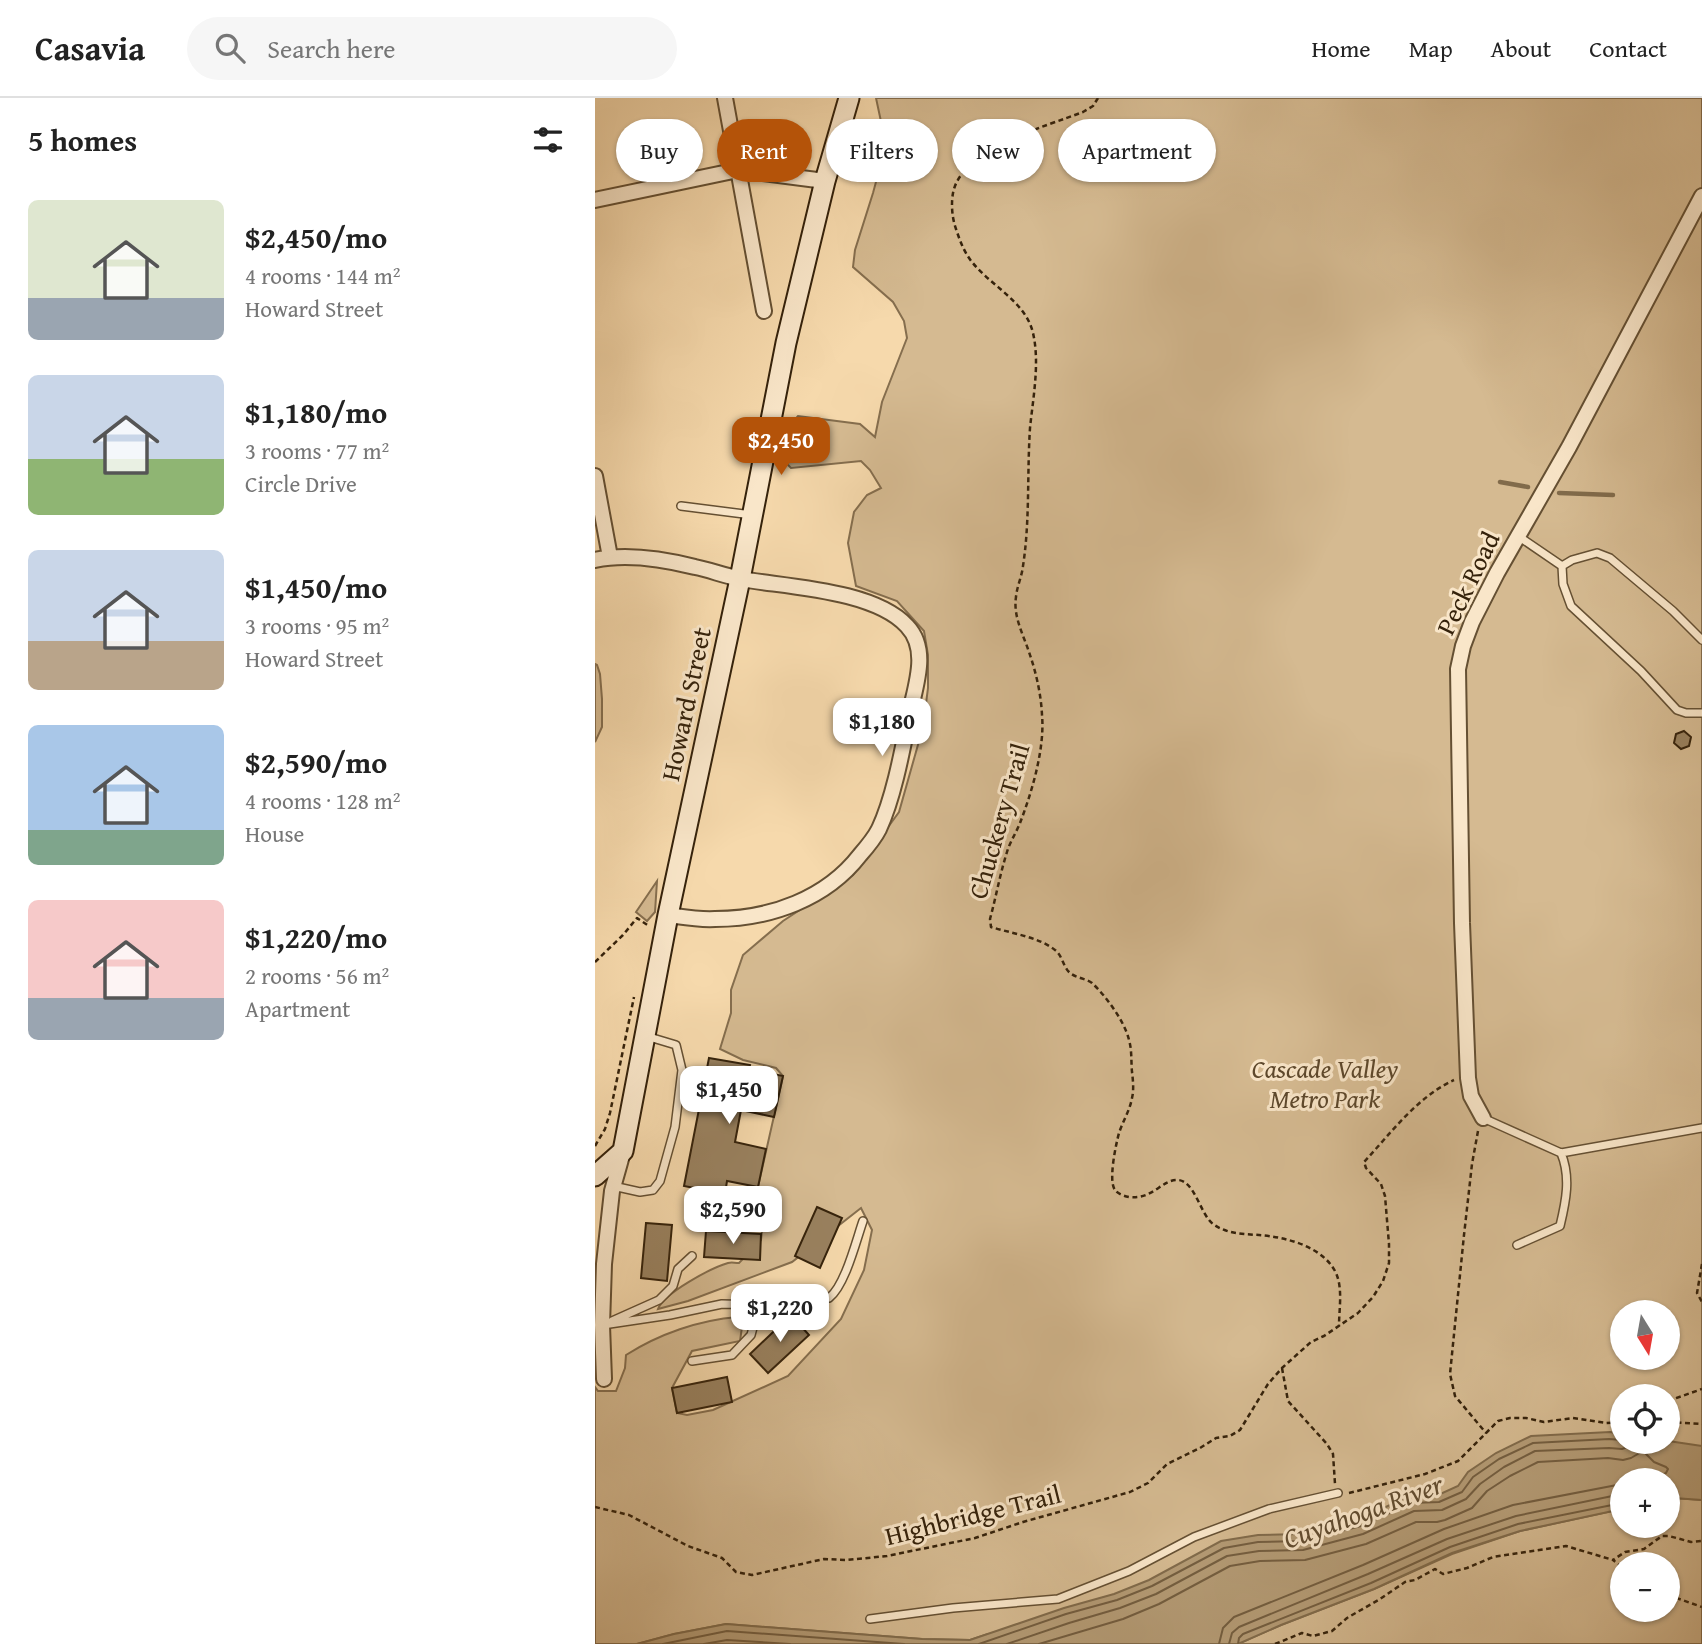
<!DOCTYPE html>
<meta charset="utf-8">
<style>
:root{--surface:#fff;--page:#f6f6f6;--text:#222;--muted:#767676;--line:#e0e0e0;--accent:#b45309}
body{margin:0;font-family:"Gentium Book Plus",serif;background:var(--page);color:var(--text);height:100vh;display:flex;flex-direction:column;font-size:26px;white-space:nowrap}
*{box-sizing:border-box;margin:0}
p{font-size:23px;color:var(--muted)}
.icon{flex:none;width:38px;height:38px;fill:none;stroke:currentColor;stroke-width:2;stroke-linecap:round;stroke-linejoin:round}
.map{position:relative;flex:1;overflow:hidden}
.side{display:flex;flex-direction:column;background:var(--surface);width:595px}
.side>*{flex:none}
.hud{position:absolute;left:21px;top:21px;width:665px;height:63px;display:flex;gap:14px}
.needle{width:46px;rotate:169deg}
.buttons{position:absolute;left:1015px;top:1202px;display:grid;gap:14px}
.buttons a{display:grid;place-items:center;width:70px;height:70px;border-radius:50%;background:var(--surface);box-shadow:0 2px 5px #0004;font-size:35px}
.price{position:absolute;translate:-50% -60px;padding:0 16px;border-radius:14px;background:#fff;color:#222;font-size:23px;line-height:46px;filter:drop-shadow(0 2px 4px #0008)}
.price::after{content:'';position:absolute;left:50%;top:42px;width:21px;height:16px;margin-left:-10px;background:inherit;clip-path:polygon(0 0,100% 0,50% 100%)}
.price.current{background:var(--accent);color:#fff}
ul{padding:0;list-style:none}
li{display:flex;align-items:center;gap:21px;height:175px;padding:0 28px}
li span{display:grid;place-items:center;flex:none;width:196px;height:140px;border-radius:10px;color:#555}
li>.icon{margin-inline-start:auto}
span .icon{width:84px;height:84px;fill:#fffc;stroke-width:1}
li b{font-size:30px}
h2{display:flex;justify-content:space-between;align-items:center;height:84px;padding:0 28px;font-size:30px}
.chip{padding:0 24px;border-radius:32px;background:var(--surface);box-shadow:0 2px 5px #0004;font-size:24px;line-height:63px}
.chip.current{background:var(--accent);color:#fff}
header{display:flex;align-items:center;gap:42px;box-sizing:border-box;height:98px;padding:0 35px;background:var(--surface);border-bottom:2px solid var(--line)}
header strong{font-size:33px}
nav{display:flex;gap:38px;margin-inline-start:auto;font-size:24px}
.search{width:490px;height:63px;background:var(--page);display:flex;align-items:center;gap:18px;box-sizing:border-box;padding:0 24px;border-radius:38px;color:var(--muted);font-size:26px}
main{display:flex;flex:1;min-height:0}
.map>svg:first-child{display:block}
</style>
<header>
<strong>Casavia</strong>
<div class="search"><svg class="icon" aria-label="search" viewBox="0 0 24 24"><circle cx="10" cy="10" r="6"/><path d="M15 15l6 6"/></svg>Search here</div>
<nav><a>Home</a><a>Map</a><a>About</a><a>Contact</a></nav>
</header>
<main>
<section class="side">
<h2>5 homes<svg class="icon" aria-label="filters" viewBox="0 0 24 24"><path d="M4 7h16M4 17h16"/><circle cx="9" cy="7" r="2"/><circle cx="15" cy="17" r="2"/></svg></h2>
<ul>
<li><span style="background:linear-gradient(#dfe7d0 70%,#9aa5b1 0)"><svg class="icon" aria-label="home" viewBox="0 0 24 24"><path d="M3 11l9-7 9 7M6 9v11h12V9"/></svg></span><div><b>$2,450/mo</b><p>4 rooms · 144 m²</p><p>Howard Street</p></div></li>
<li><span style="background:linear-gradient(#c9d6e8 60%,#8fb573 0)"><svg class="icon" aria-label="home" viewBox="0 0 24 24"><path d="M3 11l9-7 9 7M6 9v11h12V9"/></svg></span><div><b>$1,180/mo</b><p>3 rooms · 77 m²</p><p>Circle Drive</p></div></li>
<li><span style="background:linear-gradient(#c9d6e8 65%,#b9a48a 0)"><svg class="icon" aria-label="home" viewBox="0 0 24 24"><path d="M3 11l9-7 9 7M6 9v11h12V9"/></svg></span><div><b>$1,450/mo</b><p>3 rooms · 95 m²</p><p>Howard Street</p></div></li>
<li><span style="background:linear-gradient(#a9c7e8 75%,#7fa58c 0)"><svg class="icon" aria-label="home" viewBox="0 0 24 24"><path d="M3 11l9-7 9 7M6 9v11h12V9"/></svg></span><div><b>$2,590/mo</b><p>4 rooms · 128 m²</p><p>House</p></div></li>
<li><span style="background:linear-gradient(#f6c9c9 70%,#9aa5b1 0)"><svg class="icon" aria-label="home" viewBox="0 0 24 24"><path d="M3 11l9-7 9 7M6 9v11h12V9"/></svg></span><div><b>$1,220/mo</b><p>2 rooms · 56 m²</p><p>Apartment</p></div></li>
</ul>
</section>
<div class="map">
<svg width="1107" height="1546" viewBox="0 0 1107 1546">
<rect width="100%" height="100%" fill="#f6d9ac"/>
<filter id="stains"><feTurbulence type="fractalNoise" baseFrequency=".00286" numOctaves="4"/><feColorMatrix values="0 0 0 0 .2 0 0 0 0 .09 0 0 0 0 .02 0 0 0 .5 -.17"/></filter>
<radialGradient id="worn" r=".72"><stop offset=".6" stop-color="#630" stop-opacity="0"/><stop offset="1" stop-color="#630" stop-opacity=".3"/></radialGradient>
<!-- green -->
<path fill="#d5ba91" stroke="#856e4e" stroke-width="2" fill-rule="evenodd" d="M281 0H1107V1371L943 1350 605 1522 393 1536 375 1542 327 1541 131 1526 79 1536 42 1546H0V1289L3 1293H21L30 1270 31 1257C64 1236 104 1222 143 1219L147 1229 145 1243 97 1253 77 1290 82 1315 92 1317 118 1312 193 1278 246 1221 269 1172 277 1132 266 1110 197 1164 93 1203 63 1211C69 1195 116 1170 133 1165 137 1164 139 1165 144 1165L166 1142 167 1133 141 1130 133 1116 163 1089 188 978 181 970 148 962 125 951 136 915V892L148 857 188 823 258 777 304 714 328 629 333 590V557L329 533 302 503 261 488 253 445 259 414 272 397 286 390 275 372 266 363 196 370 187 361 195 339V327L203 318 265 326 280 339 287 304 312 240 309 223 298 204 258 169 260 152 278 95 291 47ZM1027 1214H1073V1260H1027ZM1027 1298H1073V1344H1027Z
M0 566 2 567 5 576 7 601V629L0 644Z
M62 783 60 814 52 823 41 814Z
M1079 1400 1107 1402V1546H643L686 1527 779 1491 857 1456 925 1433 1027 1411V1428H1073V1402ZM1027 1466H1073V1512H1027Z"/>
<!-- water -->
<path fill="#b49b75" stroke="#816b4b" stroke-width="2" d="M1015 1334 1027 1336V1344H1073V1343L1107 1348V1402L1079 1400 1073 1402V1382H1027V1411L925 1433 857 1455 779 1491 686 1527 643 1546H42L79 1536 131 1526 327 1541 375 1542 469 1510 519 1496 554 1482 626 1443 663 1437 705 1436 764 1421 815 1398H841L863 1388 873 1374 901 1355 936 1338Z"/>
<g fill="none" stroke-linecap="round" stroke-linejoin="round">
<!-- shore -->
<path stroke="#745e40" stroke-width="2" d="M68 1546 132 1533 309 1546
M109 1546 132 1542 195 1546
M384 1546 471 1516 522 1502 557 1488 629 1450 663 1444 706 1443 766 1428 817 1405 844 1404 867 1394 878 1379 904 1361 938 1345 1014 1341 1027 1342
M412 1546 474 1525 525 1510 561 1496 632 1458 664 1453 708 1452 768 1436 819 1413 847 1412 871 1401 885 1386 909 1369 940 1353 1014 1350 1027 1351 1033 1349 1040 1344
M444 1546 528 1521 564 1506 635 1468 665 1463 710 1462 771 1446 821 1424H842L850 1422 877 1410 892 1393 915 1378 943 1364 1013 1360 1028 1362 1036 1360 1048 1353 1059 1364 1071 1369 1073 1371 1071 1375 1056 1382
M624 1546 628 1530 639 1519 768 1467 849 1431 918 1407 1027 1386
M634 1546 637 1535 644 1529 773 1476 852 1441 921 1418 1027 1396
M643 1546 644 1540 648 1536 776 1485 855 1449 923 1426 1027 1405"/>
<!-- stream -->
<path stroke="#816b4b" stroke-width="4.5" d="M905 384 933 389
M964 395 1018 397"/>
</g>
<!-- building -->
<path fill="#99815f" stroke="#35220b" stroke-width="2" d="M1089 633 1096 639 1094 648 1086 651 1079 645 1081 636Z
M114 960 155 967 154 971 188 978 179 1019 146 1012 140 1044 171 1051 163 1089 132 1083 130 1096 89 1088Z
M222 1109 247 1120 225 1170 200 1158Z
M51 1125 77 1127 72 1183 46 1180Z
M111 1133 166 1136 165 1162 109 1159Z
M196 1217 214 1237 173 1275 155 1256Z
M132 1279 137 1304 82 1315 77 1290Z"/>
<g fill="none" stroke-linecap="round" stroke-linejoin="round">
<defs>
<path id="lane" d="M86 408 157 417
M923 438 967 468
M967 468 968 486 976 508 1046 573 1082 612 1091 615H1107
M967 468 977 462 1002 455 1015 460 1078 513 1107 542
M888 1020 966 1055 1107 1030
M18 1088 45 1094 58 1092 65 1083 80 1029 87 972 81 947 51 938
M922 1147 965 1128C971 1103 976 1079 966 1055
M17 1223 64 1202 78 1188 83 1171 97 1158
M8 1227 75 1217 127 1206 164 1207 234 1200C250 1188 261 1143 268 1123
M97 1263 137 1257 156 1237 164 1207
M275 1521 358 1510 463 1501 534 1473 599 1439 674 1411 743 1395"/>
<path id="street" d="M130 0 169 213
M0 102 143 72 230 83
M0 378 15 459
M0 462C32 455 68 461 100 469 115 472 130 478 146 481 192 489 279 492 312 528 334 551 321 586 315 614 308 649 299 699 284 731 279 741 272 749 265 757 231 801 175 821 120 821 104 822 88 819 73 817
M888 1020 876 998 873 980 867 825 863 571 868 548 877 524 902 475 974 349 1107 98
M9 1281 7 1227 9 1166 17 1093 28 1054"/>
<path id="secondary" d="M0 1078 28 1053 73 817 145 481 191 245 230 83 254 0"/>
</defs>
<!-- lane casing -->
<use href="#lane" stroke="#655033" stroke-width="10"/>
<!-- street casing -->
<use href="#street" stroke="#655033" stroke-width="18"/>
<!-- secondary casing -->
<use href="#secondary" stroke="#35220b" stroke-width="23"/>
<!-- path -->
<path stroke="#35220b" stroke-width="2.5" stroke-dasharray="5 3.5" stroke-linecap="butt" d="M503 0 498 8 488 14C452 28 366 51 358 95 356 106 357 120 361 131 365 143 369 154 377 164 396 188 431 204 438 235 445 265 438 300 435 330 432 376 435 423 428 468 427 478 422 488 421 499 418 518 428 536 434 554 441 574 446 596 447 617 450 650 437 694 425 725 421 735 415 744 412 754 405 776 401 799 395 821L396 829C415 835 444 839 460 852 467 857 468 868 474 874 480 880 490 880 497 885 511 898 530 924 534 942 537 952 536 963 537 974 538 982 539 992 537 1000 535 1012 528 1023 524 1035 521 1046 513 1083 520 1092 523 1096 529 1098 534 1099 558 1102 567 1081 583 1082 600 1083 605 1116 618 1126 632 1136 648 1136 664 1137 690 1139 728 1148 741 1175 748 1191 744 1211 744 1228
M0 864 28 837 42 820 54 828
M883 1033 877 1066 869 1137 855 1276 860 1298 891 1335
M0 1048 10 1031 15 1015 39 899
M1107 1166 1102 1195 1107 1204
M687 1270 693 1303 732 1346 738 1356 740 1386
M1073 1303 1107 1291
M1073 1324 1107 1326
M754 1395 830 1376 863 1363 903 1323 915 1320H931L949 1324 978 1320 1011 1325 1027 1324
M0 1409 34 1417 93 1448 127 1460 141 1474 157 1477 229 1461 252 1462 292 1458 380 1440 428 1424 535 1394 553 1385 572 1366 605 1350 621 1340 635 1338 645 1332 673 1286 687 1270 716 1244 729 1238 763 1215 778 1199 788 1183 794 1165V1146L790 1098 786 1086 771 1070 769 1064C796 1035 822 999 859 982
M1027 1469 1018 1462 1030 1454 1049 1451 1067 1438H1074L1096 1444 1107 1443
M1073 1497 1107 1509
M680 1546 707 1535 718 1538 737 1533 752 1520 785 1501 810 1484 820 1482 840 1471 848 1476 872 1470 898 1459 971 1448 1018 1462"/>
<!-- lane -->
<use href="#lane" stroke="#f9e6c9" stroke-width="7"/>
<!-- street -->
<use href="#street" stroke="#f9e6c9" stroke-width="14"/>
<!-- secondary -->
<use href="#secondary" stroke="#f9e6c9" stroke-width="19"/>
</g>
<g text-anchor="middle" stroke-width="6" stroke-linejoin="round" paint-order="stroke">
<!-- street labels -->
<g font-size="26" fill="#35220b" stroke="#f9e6c9">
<text transform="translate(873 485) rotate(-64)" y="9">Peck Road</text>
<text transform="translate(91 606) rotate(-78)" y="9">Howard Street</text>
<text transform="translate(404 723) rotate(-74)" y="9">Chuckery Trail</text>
<text transform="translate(378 1417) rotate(-14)" y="9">Highbridge Trail</text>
</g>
<!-- park labels -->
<g font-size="26" font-style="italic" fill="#5d482c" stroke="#f9e6c9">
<text x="730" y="980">Cascade Valley<tspan x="730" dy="30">Metro Park</tspan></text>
</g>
<!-- water labels -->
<g font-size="28" font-style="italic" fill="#614c30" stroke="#f9e6c9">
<text transform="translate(768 1413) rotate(-20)" y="10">Cuyahoga River</text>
</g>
</g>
<rect width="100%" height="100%" filter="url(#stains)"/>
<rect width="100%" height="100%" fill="url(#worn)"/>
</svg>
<div class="buttons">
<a><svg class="needle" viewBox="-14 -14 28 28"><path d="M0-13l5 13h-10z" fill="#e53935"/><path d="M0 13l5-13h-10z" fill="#767676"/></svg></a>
<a><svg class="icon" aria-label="locate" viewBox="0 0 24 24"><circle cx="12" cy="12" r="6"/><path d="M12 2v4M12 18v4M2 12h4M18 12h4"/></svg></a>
<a>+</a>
<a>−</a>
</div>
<b class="price current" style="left:186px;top:379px">$2,450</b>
<b class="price" style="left:287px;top:660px">$1,180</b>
<b class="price" style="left:134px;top:1028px">$1,450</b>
<b class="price" style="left:138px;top:1148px">$2,590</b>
<b class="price" style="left:185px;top:1246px">$1,220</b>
<div class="hud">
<a class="chip">Buy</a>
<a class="chip current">Rent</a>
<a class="chip">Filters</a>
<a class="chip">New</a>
<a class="chip">Apartment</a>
</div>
</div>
</main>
